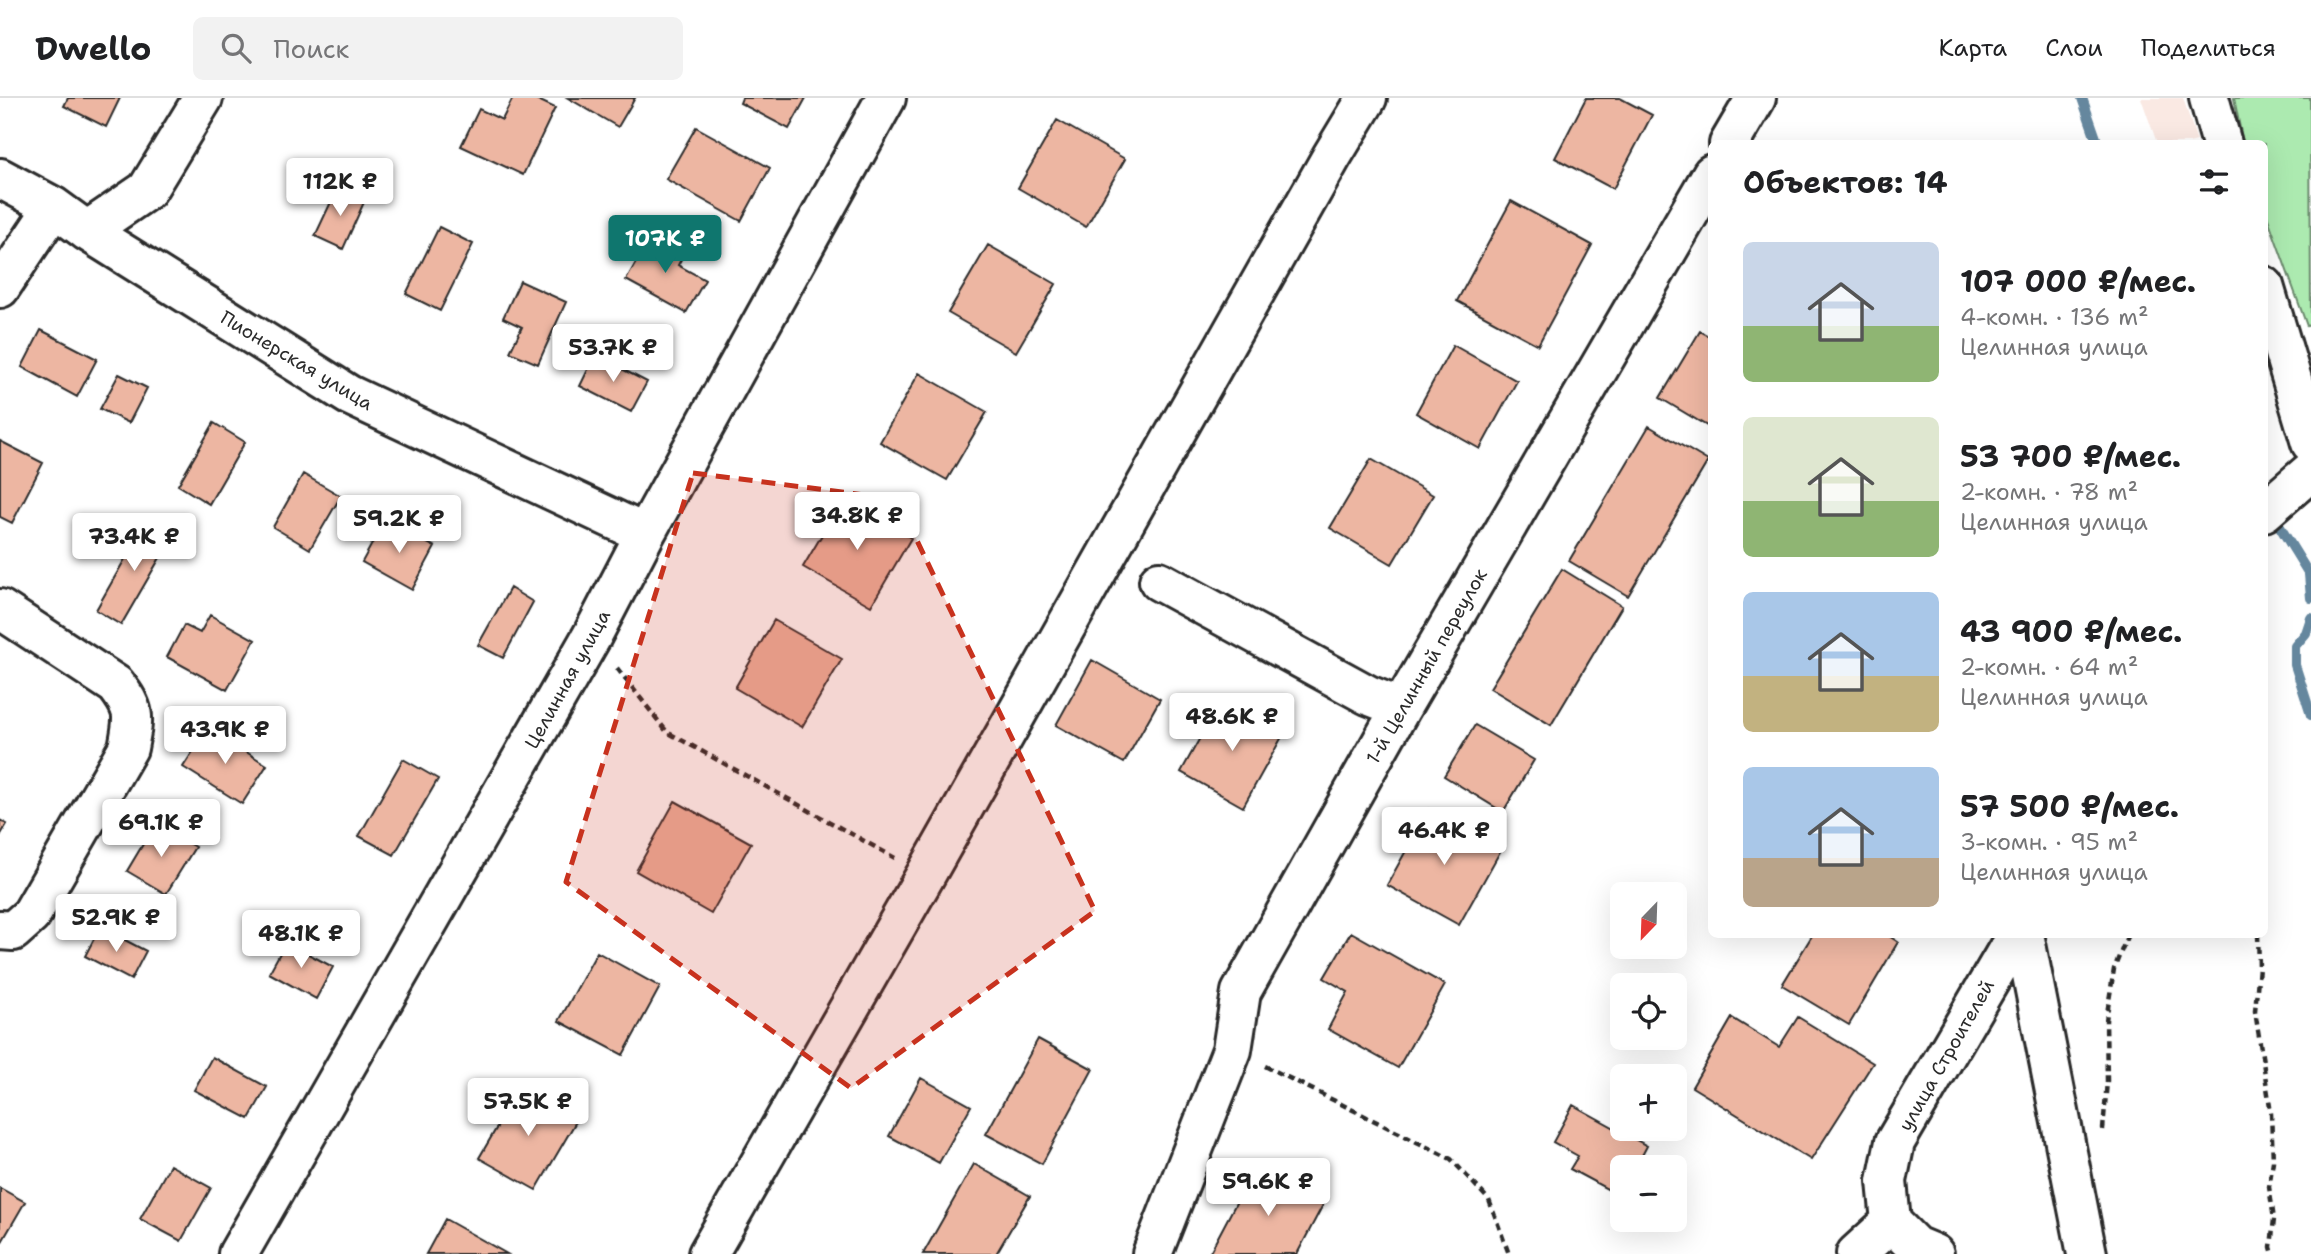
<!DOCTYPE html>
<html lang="ru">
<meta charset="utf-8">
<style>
:root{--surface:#fff;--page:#f2f2f2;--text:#202124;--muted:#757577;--line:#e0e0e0;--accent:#0f766e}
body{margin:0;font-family:"Shantell Sans",sans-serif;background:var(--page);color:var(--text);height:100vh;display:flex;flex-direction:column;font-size:26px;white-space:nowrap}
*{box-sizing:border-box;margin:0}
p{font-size:23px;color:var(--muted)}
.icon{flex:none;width:38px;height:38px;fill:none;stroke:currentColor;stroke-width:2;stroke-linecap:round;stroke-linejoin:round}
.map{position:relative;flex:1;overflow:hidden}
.panel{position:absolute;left:1708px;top:42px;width:560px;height:798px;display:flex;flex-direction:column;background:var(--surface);border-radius:10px;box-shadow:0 7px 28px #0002}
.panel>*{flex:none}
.needle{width:46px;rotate:203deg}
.buttons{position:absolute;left:1610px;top:784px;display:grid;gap:14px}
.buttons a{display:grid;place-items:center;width:77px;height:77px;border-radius:10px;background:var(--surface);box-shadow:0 7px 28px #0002;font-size:35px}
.price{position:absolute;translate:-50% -60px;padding:0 16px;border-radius:7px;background:#fff;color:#222;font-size:23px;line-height:46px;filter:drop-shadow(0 2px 4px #0008)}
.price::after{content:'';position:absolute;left:50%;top:42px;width:21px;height:16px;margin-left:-10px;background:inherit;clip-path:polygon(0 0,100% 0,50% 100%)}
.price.active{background:var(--accent);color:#fff}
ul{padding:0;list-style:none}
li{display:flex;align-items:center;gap:21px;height:175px;padding:0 35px}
li span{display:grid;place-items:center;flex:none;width:196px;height:140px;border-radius:10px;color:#555}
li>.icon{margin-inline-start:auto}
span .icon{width:84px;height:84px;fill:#fffc;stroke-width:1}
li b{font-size:30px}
h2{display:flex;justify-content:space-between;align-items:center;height:84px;padding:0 35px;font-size:30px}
header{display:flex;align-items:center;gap:42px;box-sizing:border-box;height:98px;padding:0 35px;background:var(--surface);border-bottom:2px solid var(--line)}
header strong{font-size:33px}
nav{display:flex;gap:38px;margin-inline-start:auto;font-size:24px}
.search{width:490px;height:63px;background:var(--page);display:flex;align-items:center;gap:18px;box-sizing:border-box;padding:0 24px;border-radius:10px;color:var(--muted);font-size:26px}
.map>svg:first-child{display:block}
</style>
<header>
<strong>Dwello</strong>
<div class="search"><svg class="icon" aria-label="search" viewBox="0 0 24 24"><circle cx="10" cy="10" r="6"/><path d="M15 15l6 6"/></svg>Поиск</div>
<nav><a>Карта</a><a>Слои</a><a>Поделиться</a></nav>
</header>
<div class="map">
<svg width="2311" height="1156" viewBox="0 0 2311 1156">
<rect width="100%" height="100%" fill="#fff"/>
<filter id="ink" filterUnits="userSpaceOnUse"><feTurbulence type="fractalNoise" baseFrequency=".0143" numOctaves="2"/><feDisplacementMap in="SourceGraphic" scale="14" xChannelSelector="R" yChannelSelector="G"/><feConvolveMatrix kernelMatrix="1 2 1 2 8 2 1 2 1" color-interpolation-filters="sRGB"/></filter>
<g filter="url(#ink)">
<!-- built -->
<path fill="#fae9e3" d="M2141 0H2183L2197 43 2189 45H2157Z"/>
<!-- green -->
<path fill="#aceab0" stroke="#6c8a6e" stroke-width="2" d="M2234 0H2310L2311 227 2307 228 2265 112 2264 46 2243 45Z"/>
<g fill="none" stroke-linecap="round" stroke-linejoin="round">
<!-- stream -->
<path stroke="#65879e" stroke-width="10" d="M2082 0 2098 46
M2277 424 2309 476 2311 500
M2311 520 2306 535 2295 548V567L2311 617"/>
</g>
<!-- building -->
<path fill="#edb6a2" stroke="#2b2b2b" stroke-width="2" d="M68 0H120L106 29 64 8Z
M513 0H534L555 10 523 77 461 48 479 11 502 22Z
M568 0H635L618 29Z
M742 0H806L789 31 740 5Z
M1586 0H1620L1652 17 1613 91 1555 60Z
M1057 22 1125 61 1086 129 1018 90Z
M696 29 770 70 741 123 666 81Z
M338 89 365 102 343 151 315 138Z
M1511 103 1592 147 1538 247 1457 203Z
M439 129 473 146 440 213 406 196Z
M652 136 685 154 678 167 705 182 686 215 626 182Z
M988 147 1056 186 1016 254 948 215Z
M520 183 566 204 538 266 510 254 522 229 503 220Z
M41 232 97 261 77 299 22 269Z
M1700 233 1712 240V331L1660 300Z
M1453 247 1517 283 1480 351 1416 315Z
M595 257 647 284 631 314 580 288Z
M919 275 987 314 947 382 880 344Z
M119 276 147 290 129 325 100 311Z
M214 325 245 344 209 406 178 387Z
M1649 328 1708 363 1628 498 1569 463Z
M0 343 43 365 12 425 0 419Z
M1371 361 1433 397 1392 466 1330 430Z
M303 376 341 398 310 451 273 429Z
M843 401 911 440 871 508 803 469Z
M385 422 435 449 412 492 362 464Z
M146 424 172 439 121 527 96 512Z
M1562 471 1622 508 1551 627 1490 590Z
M510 490 533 504 503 560 478 547Z
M210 517 255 542 227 592 167 559 184 527 200 535Z
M774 522 842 561 802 629 735 590Z
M1092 562 1160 601 1124 665 1056 627Z
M1221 602 1283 637 1243 709 1181 674Z
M1475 627 1534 662 1503 714 1444 678Z
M208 630 267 667 242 706 183 669Z
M403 661 438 681 394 757 359 738Z
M675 703 751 745 711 816 636 773Z
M1429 711 1501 752 1459 827 1387 787Z
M0 722 7 726 0 738Z
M155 726 195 749 166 796 127 773Z
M100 829 146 853 131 882 85 858Z
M1351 834 1445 887 1398 970 1328 931 1348 894 1324 880Z
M1813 836H1886L1898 844 1849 927 1782 887Z
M286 844 333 869 316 901 269 875Z
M597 854 660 889 623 957 559 923Z
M1798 919 1873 965 1811 1062 1692 989 1732 920 1779 949Z
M1038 941 1093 971 1042 1066 986 1036Z
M212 959 267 989 249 1021 194 992Z
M921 980 971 1008 939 1065 889 1038Z
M521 988 578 1020 536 1092 479 1060Z
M1573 1007 1647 1048 1636 1069H1622V1094L1620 1098 1570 1071 1578 1058 1553 1044Z
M974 1066 1030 1098 996 1156H923Z
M170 1067 211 1090 181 1143 140 1121Z
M1256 1067 1325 1103 1297 1156H1209Z
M0 1090 25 1104 0 1147Z
M445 1121 507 1156H426Z"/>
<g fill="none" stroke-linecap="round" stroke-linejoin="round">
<defs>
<path id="minor" d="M2209 0 2222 46
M1729 46 1756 0
M0 80 54 109 87 133 349 297 645 436
M87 133 147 92 203 0
M2264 188 2311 345
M0 190 54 109
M2264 414 2311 373
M1159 483 1368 597 1401 610
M0 511 116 587C136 613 134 618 128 650L31 817 13 833 0 832
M2024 836 2087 1156
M1891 1124 1887 1083 1895 1044 2017 836
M1891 1124 1915 1148 1934 1156
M238 1156 592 538 645 436 886 0
M708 1156 925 778 1332 58 1367 0
M1152 1156 1232 952 1241 894 1401 610 1712 76
M1856 1156 1891 1124"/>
</defs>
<!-- minor casing -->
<use href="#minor" stroke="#2b2b2b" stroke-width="44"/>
<!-- path -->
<path stroke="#2b2b2b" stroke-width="4.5" stroke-dasharray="7 5" stroke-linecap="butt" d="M617 570 667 634 895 760
M2258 836 2259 869 2255 913 2271 1015 2273 1063 2269 1089 2274 1121 2271 1149 2273 1156
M1265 968 1451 1061 1489 1102 1509 1156
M2103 1032 2107 983 2106 922 2114 871 2128 836"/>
<!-- minor -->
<use href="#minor" stroke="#fff" stroke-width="38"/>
</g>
</g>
<!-- marked area -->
<path fill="#c8321e" fill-opacity="0.2" stroke="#c8321e" stroke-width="5" stroke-dasharray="14 9" stroke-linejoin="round" d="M693 375 897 401 1095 813 851 990 566 784Z"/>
<g text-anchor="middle" stroke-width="5" stroke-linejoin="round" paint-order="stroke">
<!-- street labels -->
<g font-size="19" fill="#2b2b2b" stroke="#fff">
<text transform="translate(297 262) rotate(31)" y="7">Пионерская улица</text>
<text transform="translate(1426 568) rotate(-60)" y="7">1-й Целинный переулок</text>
<text transform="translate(567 581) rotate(-61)" y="7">Целинная улица</text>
<text transform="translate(1946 957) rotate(-60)" y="7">улица Строителей</text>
</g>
</g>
</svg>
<div class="buttons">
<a><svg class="needle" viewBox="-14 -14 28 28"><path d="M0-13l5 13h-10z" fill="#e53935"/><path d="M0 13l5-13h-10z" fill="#757577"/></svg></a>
<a><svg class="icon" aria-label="locate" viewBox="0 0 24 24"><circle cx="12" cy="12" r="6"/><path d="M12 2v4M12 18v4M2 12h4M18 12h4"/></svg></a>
<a>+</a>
<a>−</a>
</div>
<b class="price" style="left:340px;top:120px">112K ₽</b>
<b class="price active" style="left:665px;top:177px">107K ₽</b>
<b class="price" style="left:613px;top:286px">53.7K ₽</b>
<b class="price" style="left:857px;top:454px">34.8K ₽</b>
<b class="price" style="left:399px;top:457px">59.2K ₽</b>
<b class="price" style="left:134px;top:475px">73.4K ₽</b>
<b class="price" style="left:1232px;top:655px">48.6K ₽</b>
<b class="price" style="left:225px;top:668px">43.9K ₽</b>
<b class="price" style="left:161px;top:761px">69.1K ₽</b>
<b class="price" style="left:1444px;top:769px">46.4K ₽</b>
<b class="price" style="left:116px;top:856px">52.9K ₽</b>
<b class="price" style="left:301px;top:872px">48.1K ₽</b>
<b class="price" style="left:528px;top:1040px">57.5K ₽</b>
<b class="price" style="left:1268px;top:1120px">59.6K ₽</b>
<section class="panel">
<h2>Объектов: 14<svg class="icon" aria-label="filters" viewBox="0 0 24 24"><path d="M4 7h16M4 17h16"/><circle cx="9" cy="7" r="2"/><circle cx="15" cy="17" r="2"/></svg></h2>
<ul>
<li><span style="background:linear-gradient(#c9d6e8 60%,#8fb573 0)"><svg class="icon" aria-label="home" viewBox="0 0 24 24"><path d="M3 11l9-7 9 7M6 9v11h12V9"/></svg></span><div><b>107 000 ₽/мес.</b><p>4-комн. · 136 m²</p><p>Целинная улица</p></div></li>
<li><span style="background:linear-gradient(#dfe7d0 60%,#8fb573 0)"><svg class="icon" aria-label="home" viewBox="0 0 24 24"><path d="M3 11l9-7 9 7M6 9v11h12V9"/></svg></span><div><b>53 700 ₽/мес.</b><p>2-комн. · 78 m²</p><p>Целинная улица</p></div></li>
<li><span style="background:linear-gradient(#a9c7e8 60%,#c2b280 0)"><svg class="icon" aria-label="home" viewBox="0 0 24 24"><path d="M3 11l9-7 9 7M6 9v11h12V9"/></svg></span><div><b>43 900 ₽/мес.</b><p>2-комн. · 64 m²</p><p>Целинная улица</p></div></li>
<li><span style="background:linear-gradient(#a9c7e8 65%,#b9a48a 0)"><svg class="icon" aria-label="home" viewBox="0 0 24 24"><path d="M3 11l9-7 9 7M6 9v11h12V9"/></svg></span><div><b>57 500 ₽/мес.</b><p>3-комн. · 95 m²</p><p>Целинная улица</p></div></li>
</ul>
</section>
</div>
